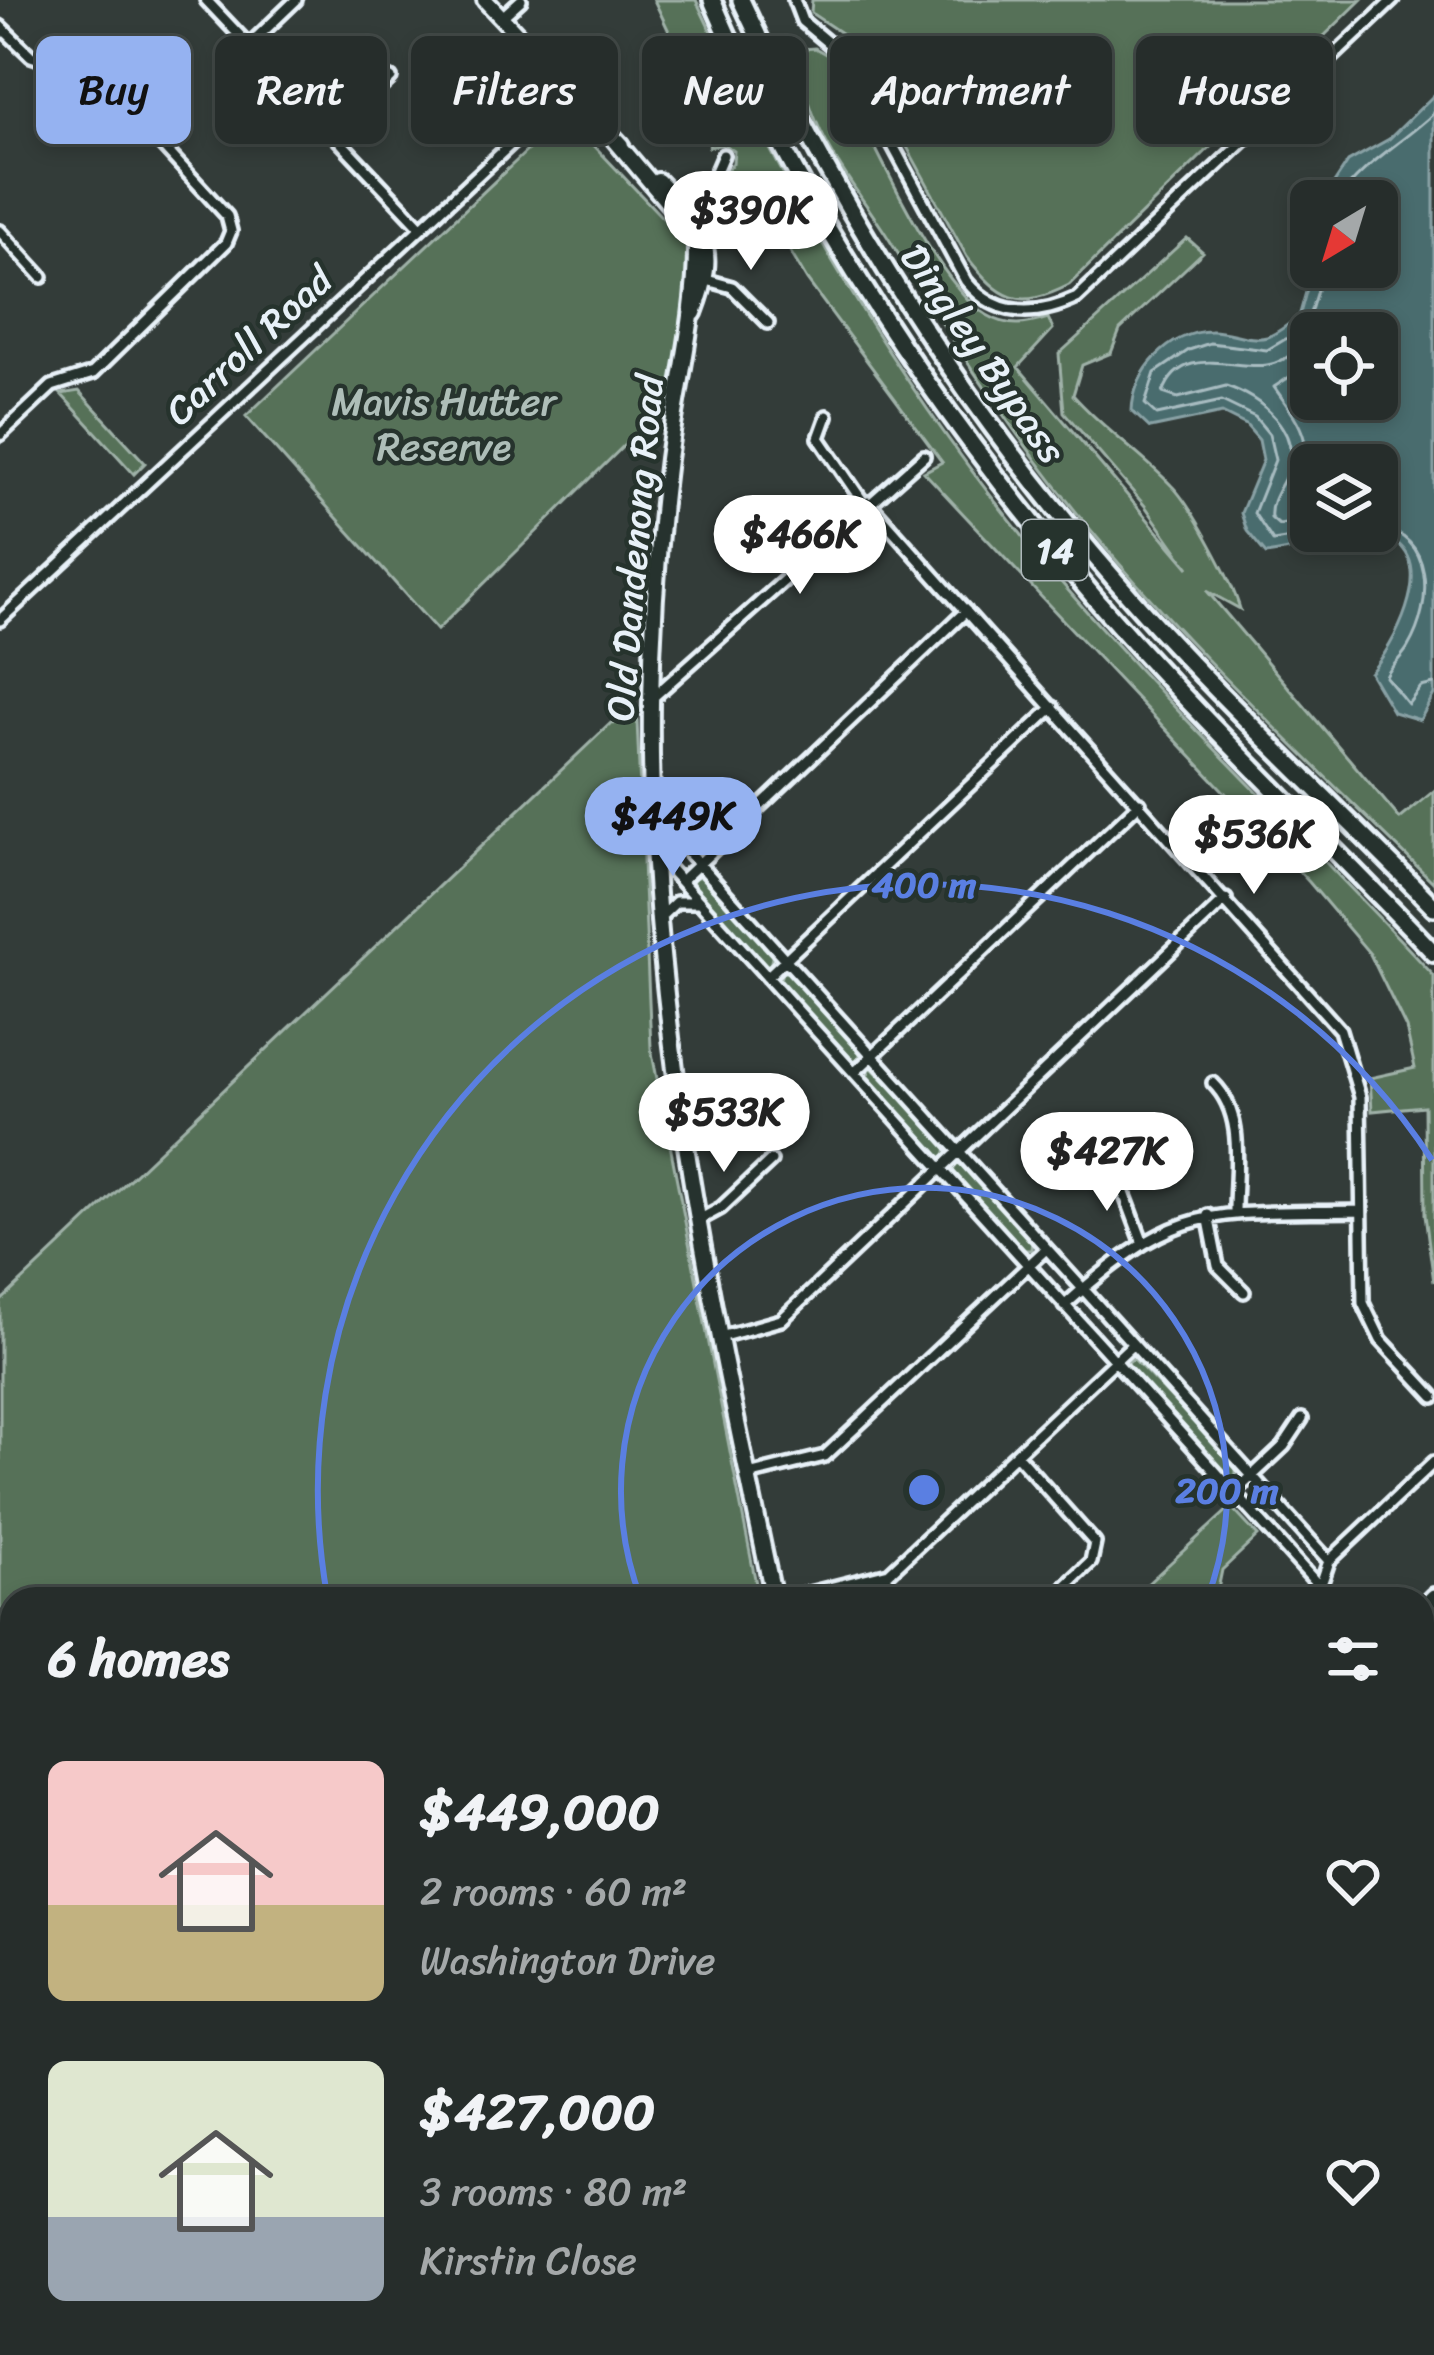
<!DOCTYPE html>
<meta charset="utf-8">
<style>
:root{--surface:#262d2b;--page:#323937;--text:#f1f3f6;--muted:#a4a8a9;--line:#424947;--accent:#95b2f1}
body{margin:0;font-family:Sriracha,sans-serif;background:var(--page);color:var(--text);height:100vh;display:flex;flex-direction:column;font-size:45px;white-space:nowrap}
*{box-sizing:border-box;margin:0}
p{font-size:39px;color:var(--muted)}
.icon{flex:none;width:66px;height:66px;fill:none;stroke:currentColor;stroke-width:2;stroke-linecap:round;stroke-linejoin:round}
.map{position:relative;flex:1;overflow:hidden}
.sheet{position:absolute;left:0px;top:1587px;width:1434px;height:768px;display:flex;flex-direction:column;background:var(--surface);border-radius:36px 36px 0 0;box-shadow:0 6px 18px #0003,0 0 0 3px var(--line)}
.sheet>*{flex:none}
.guide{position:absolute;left:36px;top:36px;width:1362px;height:108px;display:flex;gap:24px}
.needle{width:78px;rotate:218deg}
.fabs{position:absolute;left:1290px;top:180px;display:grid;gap:24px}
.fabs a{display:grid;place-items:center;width:108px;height:108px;border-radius:18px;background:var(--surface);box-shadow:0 6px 18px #0003,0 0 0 3px var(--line);font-size:60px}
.price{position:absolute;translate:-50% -102px;padding:0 27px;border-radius:42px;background:#fff;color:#222;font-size:39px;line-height:78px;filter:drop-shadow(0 3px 6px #0008)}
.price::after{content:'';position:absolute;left:50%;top:72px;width:36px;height:27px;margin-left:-18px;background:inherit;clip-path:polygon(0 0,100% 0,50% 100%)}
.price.current{background:var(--accent);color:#111}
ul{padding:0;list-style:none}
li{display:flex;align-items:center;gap:36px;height:300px;padding:0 48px}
li span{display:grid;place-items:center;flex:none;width:336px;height:240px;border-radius:18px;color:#555}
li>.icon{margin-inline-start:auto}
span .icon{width:144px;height:144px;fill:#fffc;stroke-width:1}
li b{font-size:51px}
h2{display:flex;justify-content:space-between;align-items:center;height:144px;padding:0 48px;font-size:51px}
.pill{padding:0 42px;border-radius:18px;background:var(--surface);box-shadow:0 6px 18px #0003,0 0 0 3px var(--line);font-size:42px;line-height:108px}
.pill.current{background:var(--accent);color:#111}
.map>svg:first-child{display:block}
</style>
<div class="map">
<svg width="1434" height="2355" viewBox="0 0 1434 2355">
<rect width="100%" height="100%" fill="#333c39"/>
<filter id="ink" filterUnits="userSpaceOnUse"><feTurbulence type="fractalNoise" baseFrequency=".00833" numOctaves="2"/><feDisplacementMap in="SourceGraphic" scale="24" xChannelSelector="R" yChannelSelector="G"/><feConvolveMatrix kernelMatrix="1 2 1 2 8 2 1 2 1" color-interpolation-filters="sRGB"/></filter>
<g filter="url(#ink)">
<!-- green -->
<path fill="#567158" stroke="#9fb1a8" stroke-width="3" d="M654 0H696C788 197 896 383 1034 550 1158 700 1302 833 1434 976V1282L1425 1215 1424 1106 1372 1111 1370 1078 1415 1068 1406 1028 1370 954 1309 882 924 472 942 462 807 280 757 195 730 198 732 184 717 180 733 163 734 151 724 144 709 147 714 126Z
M812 0H1361L1069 285C1018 311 1001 300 967 257L847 37 811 13Z
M815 48 829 56C863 117 932 283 987 315 1009 328 1026 325 1048 318L1053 329 1018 367 1189 568 1145 506 1064 412 1059 354 1187 238 1203 252 1120 330 1111 353 1082 365 1073 395C1103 429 1140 453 1171 485 1191 504 1233 583 1240 609L1207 591 1400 819 1434 791V883C1312 762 1180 643 1073 508 1004 422 945 329 887 236 851 180 797 119 803 49Z
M565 115 694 251 668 402 437 630 246 416Z
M79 391 145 463 134 474 61 394Z
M637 720 651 1048 759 1599H12V2249L0 2247V1302L611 723Z
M703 876 773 953 770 966 762 964 694 889 692 878Z
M782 972 791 973 861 1050 858 1062 849 1061 779 983Z
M871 1067 947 1146 945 1158 936 1157 866 1079Z
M956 1163 964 1165 1032 1240 1031 1250H1021L952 1175Z
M1133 1358 1236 1466V1478L1226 1477 1130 1372 1127 1363Z
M1231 1507 1258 1536 1222 1570 1216 1599H1131Z
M1434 1644V2355H1231L1244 2343H1422V1655Z"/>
<!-- water -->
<path fill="#496c6e" stroke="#89a1a5" stroke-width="3" fill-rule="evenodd" d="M1434 95V694L1420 720 1393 712 1370 673C1394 646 1434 571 1397 543 1370 529 1296 550 1266 554L1247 531 1241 513 1263 460 1259 440 1246 425 1222 413 1150 428 1132 411C1133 371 1169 332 1211 331 1228 330 1250 342 1267 337 1277 334 1289 323 1299 317L1313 267H1377V201L1323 200 1348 162 1389 139ZM1311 333H1377V399H1311ZM1311 465H1377V531H1311Z"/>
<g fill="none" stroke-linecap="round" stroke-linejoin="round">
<!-- shore -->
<path stroke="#a8bcc1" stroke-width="3" d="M1337 201C1362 164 1401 144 1434 113
M1324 267 1306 327 1267 350 1210 343 1189 350 1155 373 1145 404 1157 415 1222 401 1255 417 1269 434 1275 460 1254 513 1273 541 1335 531
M1311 342C1298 349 1283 363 1267 365 1232 370 1181 343 1163 393L1178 398 1226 386C1260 397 1303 431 1287 473 1281 488 1269 501 1271 518L1279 525 1311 520
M1311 363 1274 387C1306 431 1315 444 1296 498L1311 502
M1377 528C1434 533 1434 603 1408 647 1402 658 1391 665 1386 677L1408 704 1421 687 1434 684"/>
<defs>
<path id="minor" d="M206 0 419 225
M794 0 802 21 845 57 966 281C996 318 1036 317 1077 298L1393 0
M501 18 521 0
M0 26 31 56 102 80 227 216 231 231 226 243 93 373 52 386 0 435
M249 45 296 0
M540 110 563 84
M333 132 391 78
M688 211 708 190 723 155
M0 231 42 277
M703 279 732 287 768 323
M827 416 819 438 865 505
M868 502 1340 1030 1360 1097 1363 1303 1381 1340 1434 1397
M0 620 569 90
M651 699 924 456
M653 825 672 834 1329 1561
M655 853 1320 1587
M681 881 966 611
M657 920 676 902H698
M767 977 1053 707
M854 1073 1140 803
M1213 1083C1246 1115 1235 1169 1235 1211
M1115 1169 1142 1241
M1208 1215 1218 1266 1244 1292
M697 1221 721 1208 771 1161
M1064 1306C1181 1200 1210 1214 1360 1211
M720 1337 781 1320 1226 899
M1016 1454 1095 1543 1091 1562 1052 1599
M748 1475 825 1456 1046 1249
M1234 1493 1284 1446 1302 1419
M886 1576 895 1599
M785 1599 889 1573 1133 1344
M1316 1599 1329 1561 1434 1462
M0 2263 12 2266
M86 2343 97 2355
M274 2343 285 2355
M498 2343 509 2355
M830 2343 841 2355
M1020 2343 1031 2355
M1209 2343 1221 2355
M425 2355 437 2343
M1224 2355 1236 2343"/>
<path id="secondary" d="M485 0 621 145
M614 139 690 229 696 244C697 312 677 390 668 459 658 539 652 622 651 703 647 1009 711 1302 774 1599
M658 181C704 228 720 246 694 313"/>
<path id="trunk" d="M712 0C805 218 940 417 1094 597 1200 721 1322 834 1434 953
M741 0C844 222 976 426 1140 608 1233 712 1337 807 1434 907
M1422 1609 1434 1597
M1422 1635 1434 1624
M655 2355 667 2343"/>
</defs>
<!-- minor casing -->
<use href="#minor" stroke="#e8f1f8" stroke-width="18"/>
<!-- secondary casing -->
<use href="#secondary" stroke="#e8f1f8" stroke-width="22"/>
<!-- trunk casing -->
<use href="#trunk" stroke="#e8f1f8" stroke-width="24"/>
<!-- minor -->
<use href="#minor" stroke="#26332d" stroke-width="9"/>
<!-- secondary -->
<use href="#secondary" stroke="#26332d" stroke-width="14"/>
<!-- trunk -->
<use href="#trunk" stroke="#26332d" stroke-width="15"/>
</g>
</g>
<!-- distance rings -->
<g fill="none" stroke="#5a7fe2" stroke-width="6">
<path d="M641 1599A303 303 0 1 1 1207 1599"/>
<path d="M327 1595A606 606 0 0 1 1432 1160"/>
</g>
<g text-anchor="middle" stroke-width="9" stroke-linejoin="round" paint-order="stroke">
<!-- shield labels -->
<rect fill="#26332d" stroke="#aeb8bb" stroke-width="3" x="1022" y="520" width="66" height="60" rx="9"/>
<g font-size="36" font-weight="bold" fill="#e8f1f8">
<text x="1055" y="563">14</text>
</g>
<!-- street labels -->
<g font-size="39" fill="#e8f1f8" stroke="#26332d">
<text transform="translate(248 345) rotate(-43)" y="14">Carroll Road</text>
<text transform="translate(984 353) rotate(55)" y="14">Dingley Bypass</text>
<text transform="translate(634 548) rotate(-85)" y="14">Old Dandenong Road</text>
</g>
<!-- park labels -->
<g font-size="39" fill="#aebeb8" stroke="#26332d">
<text x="444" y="415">Mavis Hutter<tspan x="444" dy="45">Reserve</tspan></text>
</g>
</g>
<circle cx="924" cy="1490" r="18" fill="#5a7fe2" stroke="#26332d" stroke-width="6"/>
<g font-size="36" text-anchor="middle" font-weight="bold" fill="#5a7fe2" stroke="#26332d" stroke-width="9" stroke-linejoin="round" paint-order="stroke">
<text x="924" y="897">400 m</text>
<text x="1227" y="1503">200 m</text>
</g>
</svg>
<div class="fabs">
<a><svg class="needle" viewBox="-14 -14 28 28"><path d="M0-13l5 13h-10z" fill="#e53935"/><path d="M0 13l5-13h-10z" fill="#a4a8a9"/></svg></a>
<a><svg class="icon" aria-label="locate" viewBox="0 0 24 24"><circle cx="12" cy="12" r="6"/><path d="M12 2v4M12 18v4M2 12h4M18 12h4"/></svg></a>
<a><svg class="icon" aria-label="layers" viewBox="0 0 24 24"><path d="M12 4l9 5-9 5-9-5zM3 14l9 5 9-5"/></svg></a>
</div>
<b class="price" style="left:751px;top:273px">$390K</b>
<b class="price" style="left:800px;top:597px">$466K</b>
<b class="price current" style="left:673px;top:879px">$449K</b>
<b class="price" style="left:1254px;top:897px">$536K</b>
<b class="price" style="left:724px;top:1175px">$533K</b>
<b class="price" style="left:1107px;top:1214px">$427K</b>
<div class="guide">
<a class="pill current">Buy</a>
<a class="pill">Rent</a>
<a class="pill">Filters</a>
<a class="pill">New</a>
<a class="pill">Apartment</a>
<a class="pill">House</a>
</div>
<section class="sheet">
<h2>6 homes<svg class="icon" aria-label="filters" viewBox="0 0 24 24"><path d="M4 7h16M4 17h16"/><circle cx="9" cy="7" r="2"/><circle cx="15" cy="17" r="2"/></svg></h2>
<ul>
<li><span style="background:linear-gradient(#f6c9c9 60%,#c2b280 0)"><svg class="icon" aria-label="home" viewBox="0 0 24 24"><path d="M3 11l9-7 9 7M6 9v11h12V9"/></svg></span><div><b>$449,000</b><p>2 rooms · 60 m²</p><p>Washington Drive</p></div><svg class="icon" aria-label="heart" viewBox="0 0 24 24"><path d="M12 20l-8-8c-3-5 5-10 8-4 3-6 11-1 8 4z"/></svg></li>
<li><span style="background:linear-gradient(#dfe7d0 65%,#9aa5b1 0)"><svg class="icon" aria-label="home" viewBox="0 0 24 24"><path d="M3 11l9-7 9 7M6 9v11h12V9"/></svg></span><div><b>$427,000</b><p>3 rooms · 80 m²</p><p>Kirstin Close</p></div><svg class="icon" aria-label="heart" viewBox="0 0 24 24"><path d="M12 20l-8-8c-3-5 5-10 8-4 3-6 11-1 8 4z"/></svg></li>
</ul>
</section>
</div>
